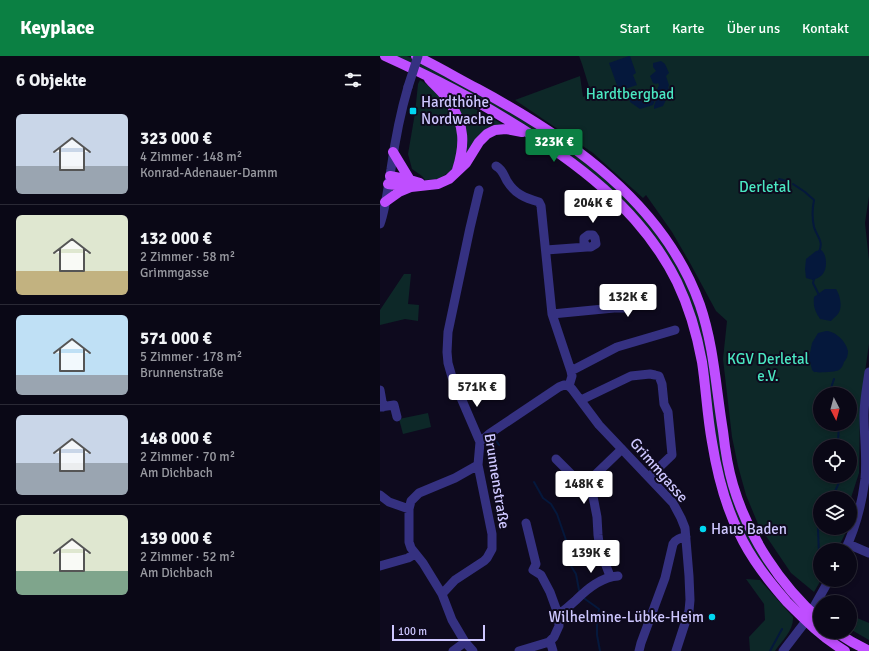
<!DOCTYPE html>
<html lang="de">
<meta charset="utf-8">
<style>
:root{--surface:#0a0816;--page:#13111f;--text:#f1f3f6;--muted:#999aa1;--line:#2a2935;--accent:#0b8043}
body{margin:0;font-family:Signika,sans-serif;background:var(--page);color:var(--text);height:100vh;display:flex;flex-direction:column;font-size:15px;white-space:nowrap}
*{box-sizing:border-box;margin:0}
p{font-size:13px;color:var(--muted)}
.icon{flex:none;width:22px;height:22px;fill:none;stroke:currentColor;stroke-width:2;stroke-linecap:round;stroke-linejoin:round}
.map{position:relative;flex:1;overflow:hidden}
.side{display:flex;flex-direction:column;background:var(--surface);width:380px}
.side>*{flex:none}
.needle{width:26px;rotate:174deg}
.controls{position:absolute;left:433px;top:331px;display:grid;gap:8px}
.controls a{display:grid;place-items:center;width:44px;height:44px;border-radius:50%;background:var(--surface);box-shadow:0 2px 6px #0003,0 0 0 1px var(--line);font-size:20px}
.scale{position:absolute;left:12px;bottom:10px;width:93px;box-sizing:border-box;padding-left:4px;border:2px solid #cec7ff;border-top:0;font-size:11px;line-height:14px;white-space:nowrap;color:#cec7ff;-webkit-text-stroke:3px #0e0a1e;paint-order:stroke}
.price{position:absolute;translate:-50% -34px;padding:0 9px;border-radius:4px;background:#fff;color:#222;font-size:13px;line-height:26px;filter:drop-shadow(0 1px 2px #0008)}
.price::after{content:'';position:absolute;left:50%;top:24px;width:12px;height:9px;margin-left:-6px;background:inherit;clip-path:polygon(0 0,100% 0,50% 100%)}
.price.active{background:var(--accent);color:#fff}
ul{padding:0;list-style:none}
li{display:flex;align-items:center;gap:12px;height:100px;padding:0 16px}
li+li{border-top:1px solid var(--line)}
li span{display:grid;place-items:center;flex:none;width:112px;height:80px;border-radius:6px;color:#555}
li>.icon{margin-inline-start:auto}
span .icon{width:48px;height:48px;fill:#fffc;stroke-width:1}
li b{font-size:17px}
h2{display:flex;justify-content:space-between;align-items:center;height:48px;padding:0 16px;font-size:17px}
header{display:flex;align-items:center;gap:24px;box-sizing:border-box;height:56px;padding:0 20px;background:var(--accent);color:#fff}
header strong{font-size:19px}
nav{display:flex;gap:22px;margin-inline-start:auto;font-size:14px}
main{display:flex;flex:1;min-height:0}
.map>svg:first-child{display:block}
</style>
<header>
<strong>Keyplace</strong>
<nav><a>Start</a><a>Karte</a><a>Über uns</a><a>Kontakt</a></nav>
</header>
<main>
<section class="side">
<h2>6 Objekte<svg class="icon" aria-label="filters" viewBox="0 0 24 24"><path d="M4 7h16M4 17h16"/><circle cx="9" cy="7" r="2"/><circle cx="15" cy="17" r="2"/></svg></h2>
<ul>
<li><span style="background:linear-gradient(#c9d6e8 65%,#9aa5b1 0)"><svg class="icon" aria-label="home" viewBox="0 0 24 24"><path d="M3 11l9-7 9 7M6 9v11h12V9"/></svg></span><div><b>323 000 €</b><p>4 Zimmer · 148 m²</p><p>Konrad-Adenauer-Damm</p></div></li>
<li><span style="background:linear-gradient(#dfe7d0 70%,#c2b280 0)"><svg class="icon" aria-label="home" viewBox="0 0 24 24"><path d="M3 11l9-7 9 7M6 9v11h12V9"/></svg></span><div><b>132 000 €</b><p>2 Zimmer · 58 m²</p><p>Grimmgasse</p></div></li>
<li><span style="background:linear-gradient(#bfe0f5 75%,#9aa5b1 0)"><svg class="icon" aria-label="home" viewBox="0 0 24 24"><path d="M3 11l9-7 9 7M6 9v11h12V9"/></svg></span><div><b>571 000 €</b><p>5 Zimmer · 178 m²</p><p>Brunnenstraße</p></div></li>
<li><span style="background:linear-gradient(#c9d6e8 60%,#9aa5b1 0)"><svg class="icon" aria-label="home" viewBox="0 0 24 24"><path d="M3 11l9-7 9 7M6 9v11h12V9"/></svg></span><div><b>148 000 €</b><p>2 Zimmer · 70 m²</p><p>Am Dichbach</p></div></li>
<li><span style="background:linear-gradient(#dfe7d0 70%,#7fa58c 0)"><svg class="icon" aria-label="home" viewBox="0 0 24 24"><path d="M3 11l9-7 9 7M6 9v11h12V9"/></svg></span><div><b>139 000 €</b><p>2 Zimmer · 52 m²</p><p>Am Dichbach</p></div></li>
</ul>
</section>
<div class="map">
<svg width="489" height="595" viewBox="0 0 489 595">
<rect width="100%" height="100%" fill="#0e0a1e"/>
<!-- green -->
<path fill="#0d2828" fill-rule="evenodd" d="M15 0H27L54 13 118 48 181 88 237 132 276 176 304 221 321 265 353 441 422 553 414 546 391 517 380 506 365 482 345 433 305 233 229 131Z
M199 0H489V140L485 167 489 204V288L480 351 479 417 470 445V442H440V472H468L457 494H440V524H441L434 536 411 517 378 468 366 439 358 410 352 381 343 303 347 265 336 255 310 207 292 176 266 139 263 142 213 97 135 44 200 20 203 41 211 37 202 8ZM440 338H470V368H440ZM440 390H470V420H440Z
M40 24 54 33 68 47 80 79 78 100 72 114 59 123 45 124 42 120 32 113 28 98 35 57 38 28Z
M60 30 68 35 84 47 124 69 84 103 86 88Z
M24 218H31L28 248 39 249 38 265 25 263 0 269V254Z
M48 357 51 371 23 378 19 363Z
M366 523 380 524 413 561C414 574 402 585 395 595H370L369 581 385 564 384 548Z
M470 559 489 567V584L470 573Z"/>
<!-- water -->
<path fill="#05183c" d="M249 0H250L256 17 253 19 257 29 239 35 229 7Z
M281 5 285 8 289 17 286 20 289 29 288 32 293 35 291 41 287 42 283 50 274 53V50L276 44 275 39 279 29 278 27 276 28 273 27 270 20 276 15 273 11V7Z
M255 36 256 38 261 41 273 40 275 44 273 49 260 53 250 46 248 38Z
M441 194C447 198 448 213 442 219 440 221 436 223 433 224L426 222 425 213 426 203 436 195Z
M445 233H456C460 239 463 251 458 258 456 260 453 263 451 265L440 263C435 255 433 251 434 241Z
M446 275C455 275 466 285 468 295 468 299 467 303 464 306 463 309 462 312 459 314 456 316 438 317 434 316L432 314 429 302 432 287 438 277Z"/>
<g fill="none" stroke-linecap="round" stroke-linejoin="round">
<!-- stream -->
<path stroke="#05183c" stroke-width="2" d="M399 123 406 125
M413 128 425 136 434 144C432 154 432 162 434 171 437 181 444 185 439 196
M434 223 433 227 439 239
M449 338 454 323
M459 368 458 386 460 390
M113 380 119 389
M154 426 163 442 171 448 177 458 186 484 187 499 191 510 196 518 199 534 201 537
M452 442 462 420
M439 499 438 473 440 468
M203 540 205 543 219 553 217 564V579L220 595
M390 595 402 573"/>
<!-- minor -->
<path stroke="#353181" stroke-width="9" d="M116 110C123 114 123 118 127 125 135 138 145 142 159 146L161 150 172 258 191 315 192 320 189 330 192 333 219 369 293 447 301 462 305 472 309 520 310 544 309 555 296 595
M0 168C6 151 8 131 11 113 15 85 20 58 28 31
M166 194 207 191 204 187V182L208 179H213L215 182 216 188 211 191H207
M172 258 234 252H246L250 250C253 243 248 234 240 240 237 243 235 248 234 252
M191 315 237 291 295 274
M0 334 3 351
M201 344 251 320 270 318 275 319 279 320 282 328 284 348 288 356 292 399 269 421
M0 351 14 349 17 361
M100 386 109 378 179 331 184 329 189 330
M176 403 202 429 211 430
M0 439 9 446 29 453
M468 488 489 497
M465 494C475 473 482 447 485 423 487 402 484 380 484 359 484 345 487 330 489 316
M0 510 28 502 35 498
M230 520 220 494 218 479 217 461 211 430 215 419 242 393
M62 538 75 524 104 505 107 502 112 493V478L98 409 100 386 72 321 68 307 67 296 68 276 90 172 99 134
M178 558C185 555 190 549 196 544 207 533 221 521 238 520
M170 585 173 595
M73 595 85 586
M93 595 85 586 72 564 62 538 43 507 31 492 29 486V453L31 445 39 437 75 422 98 409
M139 595 169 586 174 581 179 570 178 558 170 536 161 519 153 514 156 508 146 467
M259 595 261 587 285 522 293 488C296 483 300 482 306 481
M403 595 426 565 449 524"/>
<!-- major -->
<path stroke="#bf4eff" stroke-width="10" d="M5 0C47 19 87 39 126 63 194 104 261 153 297 226 309 251 317 279 322 306 326 332 327 359 332 386 337 417 345 449 359 477 371 503 389 525 407 546 425 564 443 582 465 595
M36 0C57 10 77 22 98 33 189 82 284 147 320 249 334 290 336 333 343 375 345 393 348 412 353 429 368 480 400 529 440 564
M49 23C56 31 65 38 70 47 85 69 85 89 77 114
M13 96 30 124
M10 120 30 124 40 127
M8 128 31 131 58 128 69 123 86 107 99 86 107 78 115 74 126 73 142 76
M5 146 19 136 31 131
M456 576 472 586 489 595"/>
<!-- minor-bridge -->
<path stroke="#353181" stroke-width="9" d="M28 31 38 0"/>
</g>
<!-- markers -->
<g fill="#00d7f2" stroke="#0e0a1e" stroke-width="1.5">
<rect x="29" y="51" width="8" height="8" rx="2"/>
<circle cx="323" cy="473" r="4"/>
<circle cx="332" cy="561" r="4"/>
</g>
<g text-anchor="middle" stroke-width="4" stroke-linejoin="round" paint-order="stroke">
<!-- park labels -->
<g font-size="15" fill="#4ae8c2" stroke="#0e0a1e">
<text x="250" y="43">Hardtbergbad</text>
<text x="385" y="136">Derletal</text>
<text x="388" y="308">KGV Derletal<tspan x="388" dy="17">e.V.</tspan></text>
</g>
<!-- poi labels -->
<g font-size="15" fill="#cec7ff" stroke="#0e0a1e" text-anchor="start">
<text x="41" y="51">Hardthöhe<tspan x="41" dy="17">Nordwache</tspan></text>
<text x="331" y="478">Haus Baden</text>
<text x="324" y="566" text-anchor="end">Wilhelmine-Lübke-Heim</text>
</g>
<!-- street labels -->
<g font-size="15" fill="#cec7ff" stroke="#0e0a1e">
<text transform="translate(279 414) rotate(49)" y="5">Grimmgasse</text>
<text transform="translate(117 425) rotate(81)" y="5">Brunnenstraße</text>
</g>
</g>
</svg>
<div class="controls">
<a><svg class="needle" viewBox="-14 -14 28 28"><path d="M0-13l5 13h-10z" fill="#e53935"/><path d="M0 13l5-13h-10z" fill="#999aa1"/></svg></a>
<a><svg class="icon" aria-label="locate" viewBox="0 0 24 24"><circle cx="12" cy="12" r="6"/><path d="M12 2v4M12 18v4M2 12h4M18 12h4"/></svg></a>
<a><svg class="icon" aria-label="layers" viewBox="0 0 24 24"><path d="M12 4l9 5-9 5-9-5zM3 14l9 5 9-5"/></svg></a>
<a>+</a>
<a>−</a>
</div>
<div class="scale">100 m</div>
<b class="price active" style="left:174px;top:107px">323K €</b>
<b class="price" style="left:213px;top:168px">204K €</b>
<b class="price" style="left:248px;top:262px">132K €</b>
<b class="price" style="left:97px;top:352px">571K €</b>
<b class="price" style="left:204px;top:449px">148K €</b>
<b class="price" style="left:211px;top:518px">139K €</b>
</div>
</main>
